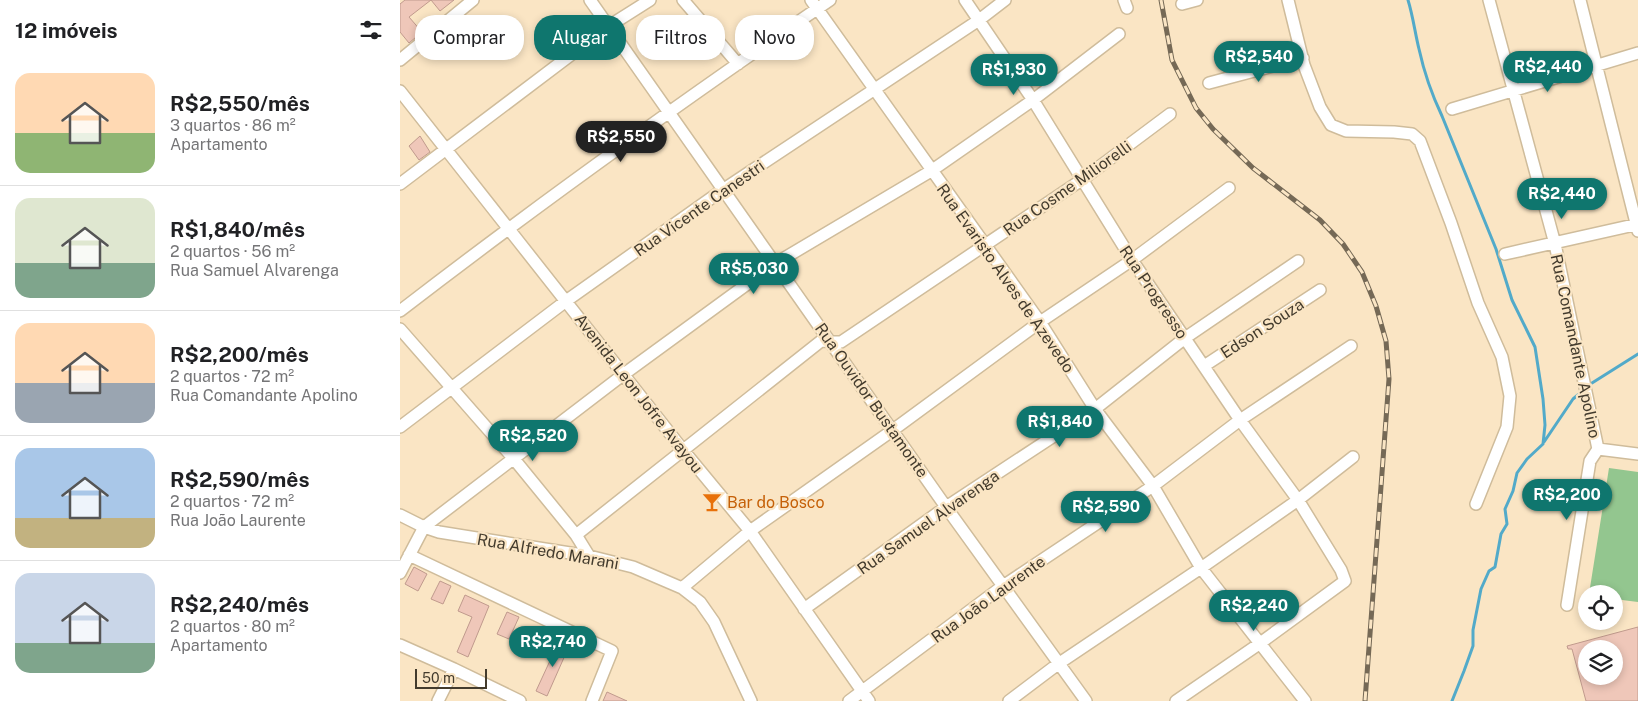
<!DOCTYPE html>
<html lang="pt">
<meta charset="utf-8">
<style>
:root{--surface:#fff;--page:#f6f6f6;--text:#202124;--muted:#757577;--line:#e0e0e0;--accent:#0f766e}
body{margin:0;font-family:"Public Sans",sans-serif;background:var(--page);color:var(--text);height:100vh;display:flex;flex-direction:column;font-size:19px;white-space:nowrap}
*{box-sizing:border-box;margin:0}
p{font-size:16px;color:var(--muted)}
.icon{flex:none;width:28px;height:28px;fill:none;stroke:currentColor;stroke-width:2;stroke-linecap:round;stroke-linejoin:round}
.map{position:relative;flex:1;overflow:hidden}
.panel{display:flex;flex-direction:column;background:var(--surface);width:400px}
.panel>*{flex:none}
.banner{position:absolute;left:15px;top:15px;width:475px;height:45px;display:flex;gap:10px}
.fabs{position:absolute;left:1178px;top:585px;display:grid;gap:10px}
.fabs a{display:grid;place-items:center;width:45px;height:45px;border-radius:50%;background:var(--surface);box-shadow:0 2px 8px #0003;font-size:25px}
.scale{position:absolute;left:15px;bottom:12px;width:72px;box-sizing:border-box;padding-left:5px;border:2px solid #433b2d;border-top:0;font-size:14px;line-height:18px;white-space:nowrap;color:#433b2d;-webkit-text-stroke:4px #fae5c4;paint-order:stroke}
.price{position:absolute;translate:-50% -42px;padding:0 11px;border-radius:18px;background:var(--accent);color:#fff;font-size:16px;line-height:32px;filter:drop-shadow(0 1px 2px #0008)}
.price::after{content:'';position:absolute;left:50%;top:30px;width:15px;height:11px;margin-left:-8px;background:inherit;clip-path:polygon(0 0,100% 0,50% 100%)}
.price.active{background:#222;color:#fff}
ul{padding:0;list-style:none}
li{display:flex;align-items:center;gap:15px;height:125px;padding:0 15px}
li+li{border-top:1px solid var(--line)}
li span{display:grid;place-items:center;flex:none;width:140px;height:100px;border-radius:15px;color:#555}
li>.icon{margin-inline-start:auto}
span .icon{width:60px;height:60px;fill:#fffc;stroke-width:1}
li b{font-size:21px}
h2{display:flex;justify-content:space-between;align-items:center;height:60px;padding:0 15px;font-size:21px}
.chip{padding:0 18px;border-radius:20px;background:var(--surface);box-shadow:0 2px 8px #0003;font-size:18px;line-height:45px}
.chip.active{background:var(--accent);color:#fff}
main{display:flex;flex:1;min-height:0}
.map>svg:first-child{display:block}
</style>
<main>
<section class="panel">
<h2>12 imóveis<svg class="icon" aria-label="filters" viewBox="0 0 24 24"><path d="M4 7h16M4 17h16"/><circle cx="9" cy="7" r="2"/><circle cx="15" cy="17" r="2"/></svg></h2>
<ul>
<li><span style="background:linear-gradient(#ffd9b3 60%,#8fb573 0)"><svg class="icon" aria-label="home" viewBox="0 0 24 24"><path d="M3 11l9-7 9 7M6 9v11h12V9"/></svg></span><div><b>R$2,550/mês</b><p>3 quartos · 86 m²</p><p>Apartamento</p></div></li>
<li><span style="background:linear-gradient(#dfe7d0 65%,#7fa58c 0)"><svg class="icon" aria-label="home" viewBox="0 0 24 24"><path d="M3 11l9-7 9 7M6 9v11h12V9"/></svg></span><div><b>R$1,840/mês</b><p>2 quartos · 56 m²</p><p>Rua Samuel Alvarenga</p></div></li>
<li><span style="background:linear-gradient(#ffd9b3 60%,#9aa5b1 0)"><svg class="icon" aria-label="home" viewBox="0 0 24 24"><path d="M3 11l9-7 9 7M6 9v11h12V9"/></svg></span><div><b>R$2,200/mês</b><p>2 quartos · 72 m²</p><p>Rua Comandante Apolino</p></div></li>
<li><span style="background:linear-gradient(#a9c7e8 70%,#c2b280 0)"><svg class="icon" aria-label="home" viewBox="0 0 24 24"><path d="M3 11l9-7 9 7M6 9v11h12V9"/></svg></span><div><b>R$2,590/mês</b><p>2 quartos · 72 m²</p><p>Rua João Laurente</p></div></li>
<li><span style="background:linear-gradient(#c9d6e8 70%,#7fa58c 0)"><svg class="icon" aria-label="home" viewBox="0 0 24 24"><path d="M3 11l9-7 9 7M6 9v11h12V9"/></svg></span><div><b>R$2,240/mês</b><p>2 quartos · 80 m²</p><p>Apartamento</p></div></li>
</ul>
</section>
<div class="map">
<svg width="1238" height="701" viewBox="0 0 1238 701">
<rect width="100%" height="100%" fill="#fae5c4"/>
<!-- green -->
<path fill="#93c68f" d="M1209 468 1238 472V602L1214 599V594H1189Z"/>
<g fill="none" stroke-linecap="round" stroke-linejoin="round">
<!-- stream -->
<path stroke="#52aac9" stroke-width="3" d="M1008 0C1013 16 1015 33 1019 49 1024 72 1032 95 1042 116L1096 249 1112 300 1135 347 1143 399 1145 425 1143 444 1127 459 1117 473 1113 491 1105 509 1107 524 1101 534 1095 567 1089 571 1081 589 1073 630V646L1064 671 1052 701
M1192 383 1238 354
M1144 442 1173 399 1179 394"/>
</g>
<!-- building -->
<path fill="#efc7b9" stroke="#c09a8d" fill-rule="evenodd" d="M5 0H31L9 17 22 32 9 43 0 32V4Z
M31 0H54L40 11Z
M20 136 30 152 19 160 9 146Z
M14 567 27 574 18 591 5 584Z
M40 581 51 586 43 604 31 599Z
M65 595 89 606 68 657 57 652 72 617 58 611Z
M107 612 119 617 109 639 97 634Z
M1238 627V701H1186L1172 649H1168L1167 646ZM1186 649H1214V676H1186Z
M130 628 141 633 135 648 124 643Z
M160 639 170 644 147 696 136 691Z
M207 692 227 701H203Z"/>
<g fill="none" stroke-linecap="round" stroke-linejoin="round">
<defs>
<path id="minor" d="M190 0 546 507 686 701
M283 0 338 64
M411 0 640 322 695 409 753 486 801 568 905 701
M565 0 633 100 732 260 840 420 898 500 941 570 945 581 859 644 776 701
M724 0 727 8
M888 0 904 65 920 107 931 125 946 131 994 132 1012 134 1020 141 1051 223 1078 303 1102 357 1110 396 1107 427 1076 504
M1089 0 1155 244 1198 449 1190 461 1167 605
M1180 0 1238 231
M782 4 797 0
M0 60 73 0
M809 83 903 58
M0 91 283 450 350 531 469 701
M1052 109 1238 53
M0 184 209 26 250 0
M1105 254 1238 224
M0 311C140 203 284 100 430 0
M0 329 114 459 176 535 189 556
M804 366 920 290
M0 427 166 301 324 189 579 20 605 0
M1198 449 1238 454
M0 515 24 527 39 532 189 556 233 567 282 588 300 602 314 622 351 701
M176 535 421 341 441 342 683 179 770 114
M9 555 212 651 192 701
M0 573 24 527 224 374 376 263 531 171 633 100 719 34
M282 588 350 531 493 430 640 322 732 260 829 188
M404 609 546 507 695 409 785 338 898 261
M0 645 54 669 120 701
M38 701 54 669
M449 701 603 586 753 486 840 420 951 346
M609 701 658 664 801 568 898 500 953 457"/>
</defs>
<!-- minor casing -->
<use href="#minor" stroke="#cfbc9b" stroke-width="14"/>
<!-- minor -->
<use href="#minor" stroke="#fff" stroke-width="11"/>
<defs>
<path id="rail" d="M761 0 772 60 796 108 813 129 853 168 920 220 943 244 962 272 976 306 986 341 989 379 965 701"/>
</defs>
<!-- rail casing -->
<use href="#rail" stroke="#756956" stroke-width="5"/>
<!-- rail -->
<use href="#rail" stroke="#fae5c4" stroke-width="3" stroke-dasharray="9" stroke-linecap="butt"/>
</g>
<!-- icons -->
<defs>
<symbol id="bar-bare" viewBox="-9 -9 18 18"><path d="M-6-5H6L.8 .8V4.5H3.5V6h-7V4.5H-.8V.8Z" fill="#e8710a" stroke="#fae5c4" stroke-width="2.5" paint-order="stroke"/></symbol>
</defs>
<g fill-rule="evenodd">
<use href="#bar-bare" x="298" y="488" width="28" height="28"/>
</g>
<g text-anchor="middle" stroke-width="4.5" stroke-linejoin="round" paint-order="stroke">
<!-- street labels -->
<g font-size="16" fill="#433b2d" stroke="#fae5c4">
<text transform="translate(667 188) rotate(-35)" y="6">Rua Cosme Miliorelli</text>
<text transform="translate(299 208) rotate(-35)" y="6">Rua Vicente Canestri</text>
<text transform="translate(606 278) rotate(55)" y="6">Rua Evaristo Alves de Azevedo</text>
<text transform="translate(754 292) rotate(56)" y="6">Rua Progresso</text>
<text transform="translate(862 328) rotate(-33)" y="6">Edson Souza</text>
<text transform="translate(1176 346) rotate(78)" y="6">Rua Comandante Apolino</text>
<text transform="translate(239 393) rotate(52)" y="6">Avenida Leon Jofre Avayou</text>
<text transform="translate(472 400) rotate(55)" y="6">Rua Ouvidor Bustamonte</text>
<text transform="translate(528 522) rotate(-35)" y="6">Rua Samuel Alvarenga</text>
<text transform="translate(148 551) rotate(10)" y="6">Rua Alfredo Marani</text>
<text transform="translate(588 599) rotate(-36)" y="6">Rua João Laurente</text>
</g>
<!-- food labels -->
<g font-size="16" fill="#c56008" stroke="#fae5c4" text-anchor="start">
<text x="327" y="508">Bar do Bosco</text>
</g>
</g>
</svg>
<div class="fabs">
<a><svg class="icon" aria-label="locate" viewBox="0 0 24 24"><circle cx="12" cy="12" r="6"/><path d="M12 2v4M12 18v4M2 12h4M18 12h4"/></svg></a>
<a><svg class="icon" aria-label="layers" viewBox="0 0 24 24"><path d="M12 4l9 5-9 5-9-5zM3 14l9 5 9-5"/></svg></a>
</div>
<div class="scale">50 m</div>
<b class="price" style="left:859px;top:83px">R$2,540</b>
<b class="price" style="left:1148px;top:93px">R$2,440</b>
<b class="price" style="left:614px;top:96px">R$1,930</b>
<b class="price active" style="left:221px;top:163px">R$2,550</b>
<b class="price" style="left:1162px;top:220px">R$2,440</b>
<b class="price" style="left:354px;top:295px">R$5,030</b>
<b class="price" style="left:660px;top:448px">R$1,840</b>
<b class="price" style="left:133px;top:462px">R$2,520</b>
<b class="price" style="left:1167px;top:521px">R$2,200</b>
<b class="price" style="left:706px;top:533px">R$2,590</b>
<b class="price" style="left:854px;top:632px">R$2,240</b>
<b class="price" style="left:153px;top:668px">R$2,740</b>
<div class="banner">
<a class="chip">Comprar</a>
<a class="chip active">Alugar</a>
<a class="chip">Filtros</a>
<a class="chip">Novo</a>
</div>
</div>
</main>
